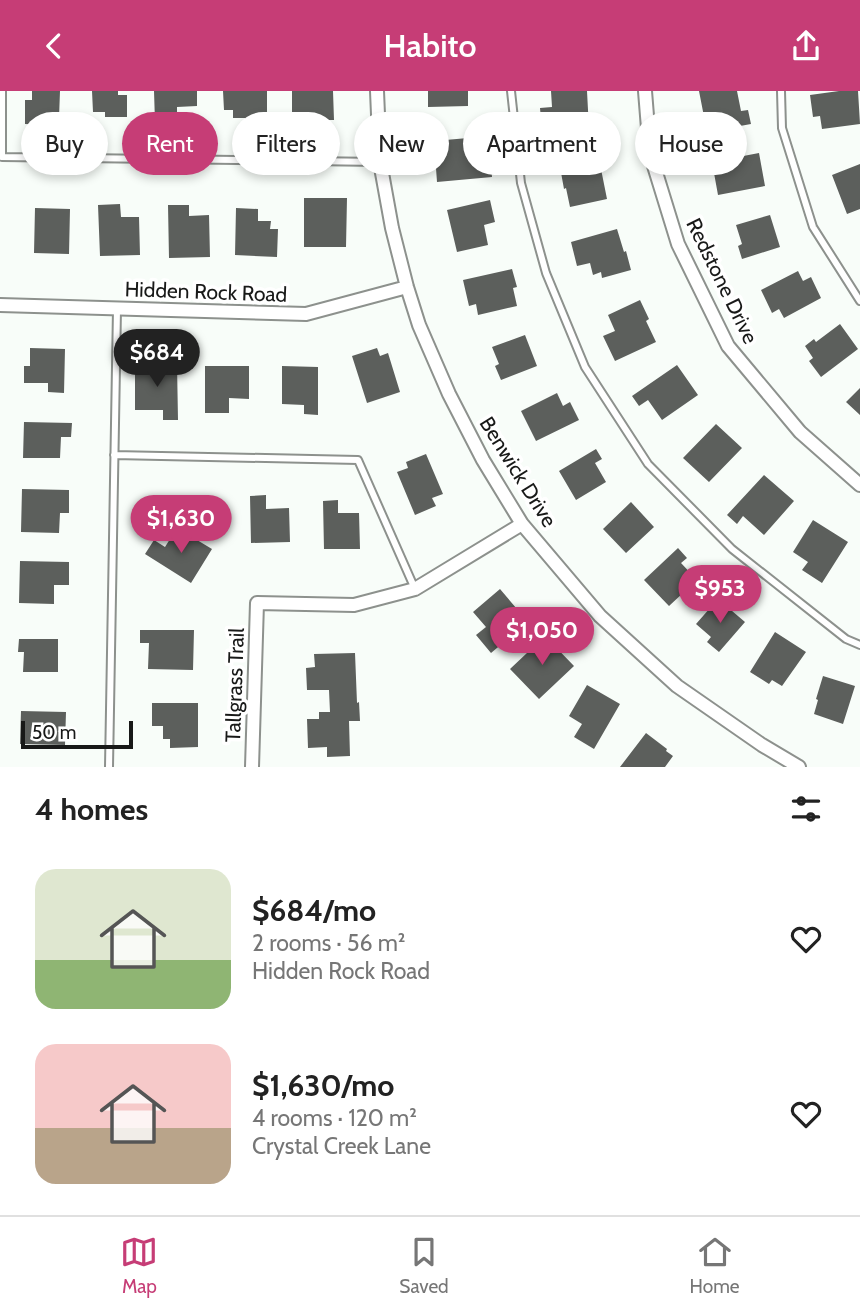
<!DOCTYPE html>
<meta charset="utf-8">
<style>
:root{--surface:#fff;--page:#f6f6f6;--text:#222;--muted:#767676;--line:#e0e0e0;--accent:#c63d76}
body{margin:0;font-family:Cabin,sans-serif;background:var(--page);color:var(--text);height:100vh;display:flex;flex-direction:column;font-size:26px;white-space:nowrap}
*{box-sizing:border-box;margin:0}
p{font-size:23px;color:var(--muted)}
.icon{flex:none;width:38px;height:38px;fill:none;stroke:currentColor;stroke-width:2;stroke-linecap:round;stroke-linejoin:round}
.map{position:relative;height:676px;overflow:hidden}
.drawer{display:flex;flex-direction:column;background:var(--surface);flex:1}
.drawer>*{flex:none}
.banner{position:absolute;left:21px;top:21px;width:819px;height:63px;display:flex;gap:14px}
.scale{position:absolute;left:21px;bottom:18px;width:112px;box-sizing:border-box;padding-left:7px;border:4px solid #181918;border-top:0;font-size:19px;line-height:24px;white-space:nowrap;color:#181918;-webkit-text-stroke:5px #fff;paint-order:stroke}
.price{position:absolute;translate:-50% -60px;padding:0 16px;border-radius:24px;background:var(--accent);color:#fff;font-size:23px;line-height:46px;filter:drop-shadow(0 2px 4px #0008)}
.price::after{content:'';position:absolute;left:50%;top:42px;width:21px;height:16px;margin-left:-10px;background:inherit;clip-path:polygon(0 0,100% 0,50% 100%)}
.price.on{background:#222;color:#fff}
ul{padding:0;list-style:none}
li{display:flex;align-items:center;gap:21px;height:175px;padding:0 35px}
li span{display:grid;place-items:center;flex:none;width:196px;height:140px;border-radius:21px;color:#555}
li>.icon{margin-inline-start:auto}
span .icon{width:84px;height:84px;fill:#fffc;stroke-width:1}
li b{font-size:30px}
h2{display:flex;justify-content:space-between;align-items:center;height:84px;padding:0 35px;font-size:30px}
.chip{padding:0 24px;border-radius:32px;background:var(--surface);box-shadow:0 4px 10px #0003;font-size:24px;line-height:63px}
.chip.on{background:var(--accent);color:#fff}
header{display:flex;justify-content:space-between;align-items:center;height:91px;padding:0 35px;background:var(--accent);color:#fff;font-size:32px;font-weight:600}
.menu{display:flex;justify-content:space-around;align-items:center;height:98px;border-top:2px solid var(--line);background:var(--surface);font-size:19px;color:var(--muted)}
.menu a{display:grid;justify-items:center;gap:4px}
.menu .on{color:var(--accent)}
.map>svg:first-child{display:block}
</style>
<header><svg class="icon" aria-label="back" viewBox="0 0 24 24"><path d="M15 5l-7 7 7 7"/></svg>Habito<svg class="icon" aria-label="share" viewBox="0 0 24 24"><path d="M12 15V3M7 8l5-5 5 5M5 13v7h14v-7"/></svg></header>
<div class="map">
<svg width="860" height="676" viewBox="0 0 860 676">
<rect width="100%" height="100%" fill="#f8fdf9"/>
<!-- building -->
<path fill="#5c5f5c" d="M32 0H60L59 27H44V34L25 33V9H32Z
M92 0H118V4H127V26H105V21H93Z
M154 0H197V15L177 16V31H155Z
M223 0H267V37H245V27H233V19H224Z
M292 0H333L334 29H316V36H292Z
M428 0H468V15L428 16Z
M551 0H587L589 38 542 40 540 17 552 16Z
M699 0H737L741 20 748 19 751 33 707 41Z
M839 0H858L860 33 822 38 820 25 813 26 810 4Z
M468 47 469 53 477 52 478 65 490 64 492 86 437 91 434 50Z
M759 62 765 95 718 104 712 71Z
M599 68 607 108 570 116 566 97 564 98 560 76Z
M860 73V118L847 123 832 84Z
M304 107H347L346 156H304Z
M490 109 495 131 484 134 488 154 457 161 447 119Z
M120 113 121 126H139L140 164 100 165 98 114Z
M168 114H189V125L209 124 210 166 169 167Z
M35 117 70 118 69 163 34 162Z
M236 117 258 118V130H271L270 138H278L277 166 235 164Z
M770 124 780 156 742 168 738 155 742 153 736 134Z
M617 138 624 161 626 160 631 179 602 187 601 181 593 184 590 172 577 175 571 151Z
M512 178 517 196 513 197 517 215 478 224 476 213 469 215 463 189Z
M798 180 803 190 811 186 821 207 784 227 779 218 772 222 761 199Z
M640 209 649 228 646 230 656 251 615 270 603 245 615 240 608 224Z
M840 233 858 258 821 286 809 270 813 267 805 255 814 248 816 251Z
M525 244 537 275 501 289 495 275 499 273 492 256Z
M30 257 65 258 64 302 48 301V292H24V275H30Z
M377 257 380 265 388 262 400 301 367 312 352 265Z
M135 273H177L178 329H163V319H135Z
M677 274 698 304 662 329 648 309 639 315 632 305Z
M205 275H249V308L229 307V322H205Z
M282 275 318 276V324L304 323V314L282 313Z
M860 297V324L846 311Z
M557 302 563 315 570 311 579 329 536 350 521 320Z
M24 331 72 332 71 346H61L60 367H23Z
M716 333 742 357 709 391 683 367Z
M596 358 602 368 595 372 606 391 576 409 559 380Z
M426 363 443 403 432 407 436 415 415 424 397 381 408 377 406 371Z
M764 384 794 410 764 444 743 425 737 433 727 424Z
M22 398 69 399V422H60L59 442 21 441Z
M266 404V418L289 417 290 451 251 452 250 405Z
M338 409V422H359L360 458H324L323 410Z
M631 411 654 436 626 462 603 438Z
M813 429 848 451 822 492 802 479 808 471 793 461Z
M177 437 212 458 191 492 145 463 154 449 165 456Z
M678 457 687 467 681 472 697 489 669 515 644 489Z
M20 470 69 471V494H54V513L19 512Z
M500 498 528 531 491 562 476 544 486 536 473 521Z
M718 508 745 531 719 561 707 551 711 546 696 533Z
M140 539H194L193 579 148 578 149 552H140Z
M775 541 806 561 782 595 772 589 769 593 750 581Z
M545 545 574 575 539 608 510 578Z
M19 548H58V581H23L24 561H18Z
M355 562 357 612 359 611 360 630H349L350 665 327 666V656L308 657 307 628H319V621H330L329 599H307L306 577 315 576 314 563Z
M823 585 855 595 843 633 814 623 818 609 816 608Z
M587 594 620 613 594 658 574 646 582 633 569 625Z
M152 612H198V656L170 657V648H163V635H152Z
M21 620 66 621 65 654 20 653Z
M646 642 667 658 666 660 673 665 665 676H620Z"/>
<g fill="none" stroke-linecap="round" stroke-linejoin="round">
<defs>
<path id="service" d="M2 0V66L380 71
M511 0 521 92 546 182 585 276 648 373 732 458 846 548 860 554
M781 0 782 37 813 136 860 210
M114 364 358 369 415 498
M109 676 117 218"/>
<path id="minor" d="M377 0 380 71 392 137 407 196 419 234 449 303 483 369 522 433 600 525 677 595 762 654 799 676
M645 0 650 62 678 153 728 255 800 341 860 394
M0 214 306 223 407 196
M252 676 257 512 354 514 415 498 522 433"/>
</defs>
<!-- service casing -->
<use href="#service" stroke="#8d918d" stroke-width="10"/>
<!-- minor casing -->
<use href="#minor" stroke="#8d918d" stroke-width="16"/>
<!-- service -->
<use href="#service" stroke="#fff" stroke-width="6"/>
<!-- minor -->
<use href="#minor" stroke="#fff" stroke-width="12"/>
</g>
<g text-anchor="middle" stroke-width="7" stroke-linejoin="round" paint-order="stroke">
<!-- street labels -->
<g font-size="21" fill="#181918" stroke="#fff">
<text transform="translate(722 190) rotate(64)" y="7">Redstone Drive</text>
<text transform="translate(206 201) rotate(2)" y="7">Hidden Rock Road</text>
<text transform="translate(518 381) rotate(58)" y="7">Benwick Drive</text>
<text transform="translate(235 594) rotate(-88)" y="7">Tallgrass Trail</text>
</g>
</g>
</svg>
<div class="scale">50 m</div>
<b class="price on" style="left:157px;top:298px">$684</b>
<b class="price" style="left:181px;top:464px">$1,630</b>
<b class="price" style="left:720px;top:534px">$953</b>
<b class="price" style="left:542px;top:576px">$1,050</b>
<div class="banner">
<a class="chip">Buy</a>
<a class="chip on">Rent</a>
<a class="chip">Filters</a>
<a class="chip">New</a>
<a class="chip">Apartment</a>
<a class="chip">House</a>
</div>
</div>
<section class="drawer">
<h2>4 homes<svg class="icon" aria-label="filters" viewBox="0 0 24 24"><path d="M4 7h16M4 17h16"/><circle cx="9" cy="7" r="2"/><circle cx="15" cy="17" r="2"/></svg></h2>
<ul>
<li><span style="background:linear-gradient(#dfe7d0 65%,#8fb573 0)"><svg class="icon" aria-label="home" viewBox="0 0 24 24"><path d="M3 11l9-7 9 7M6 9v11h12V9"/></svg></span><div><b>$684/mo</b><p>2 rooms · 56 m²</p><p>Hidden Rock Road</p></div><svg class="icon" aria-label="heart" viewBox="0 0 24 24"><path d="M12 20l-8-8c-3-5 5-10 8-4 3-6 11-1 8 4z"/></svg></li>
<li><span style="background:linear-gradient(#f6c9c9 60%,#b9a48a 0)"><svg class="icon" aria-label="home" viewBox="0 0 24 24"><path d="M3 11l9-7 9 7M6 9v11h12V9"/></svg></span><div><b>$1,630/mo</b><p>4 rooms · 120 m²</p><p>Crystal Creek Lane</p></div><svg class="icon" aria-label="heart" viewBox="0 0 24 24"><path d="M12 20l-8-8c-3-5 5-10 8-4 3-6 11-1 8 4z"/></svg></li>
</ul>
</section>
<nav class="menu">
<a class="on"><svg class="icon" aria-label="map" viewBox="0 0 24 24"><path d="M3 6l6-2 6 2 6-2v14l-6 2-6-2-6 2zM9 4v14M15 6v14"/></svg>Map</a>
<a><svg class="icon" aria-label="saved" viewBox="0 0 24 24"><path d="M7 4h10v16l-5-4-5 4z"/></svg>Saved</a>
<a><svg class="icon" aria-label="home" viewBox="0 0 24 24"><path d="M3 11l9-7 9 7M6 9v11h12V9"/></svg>Home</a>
</nav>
